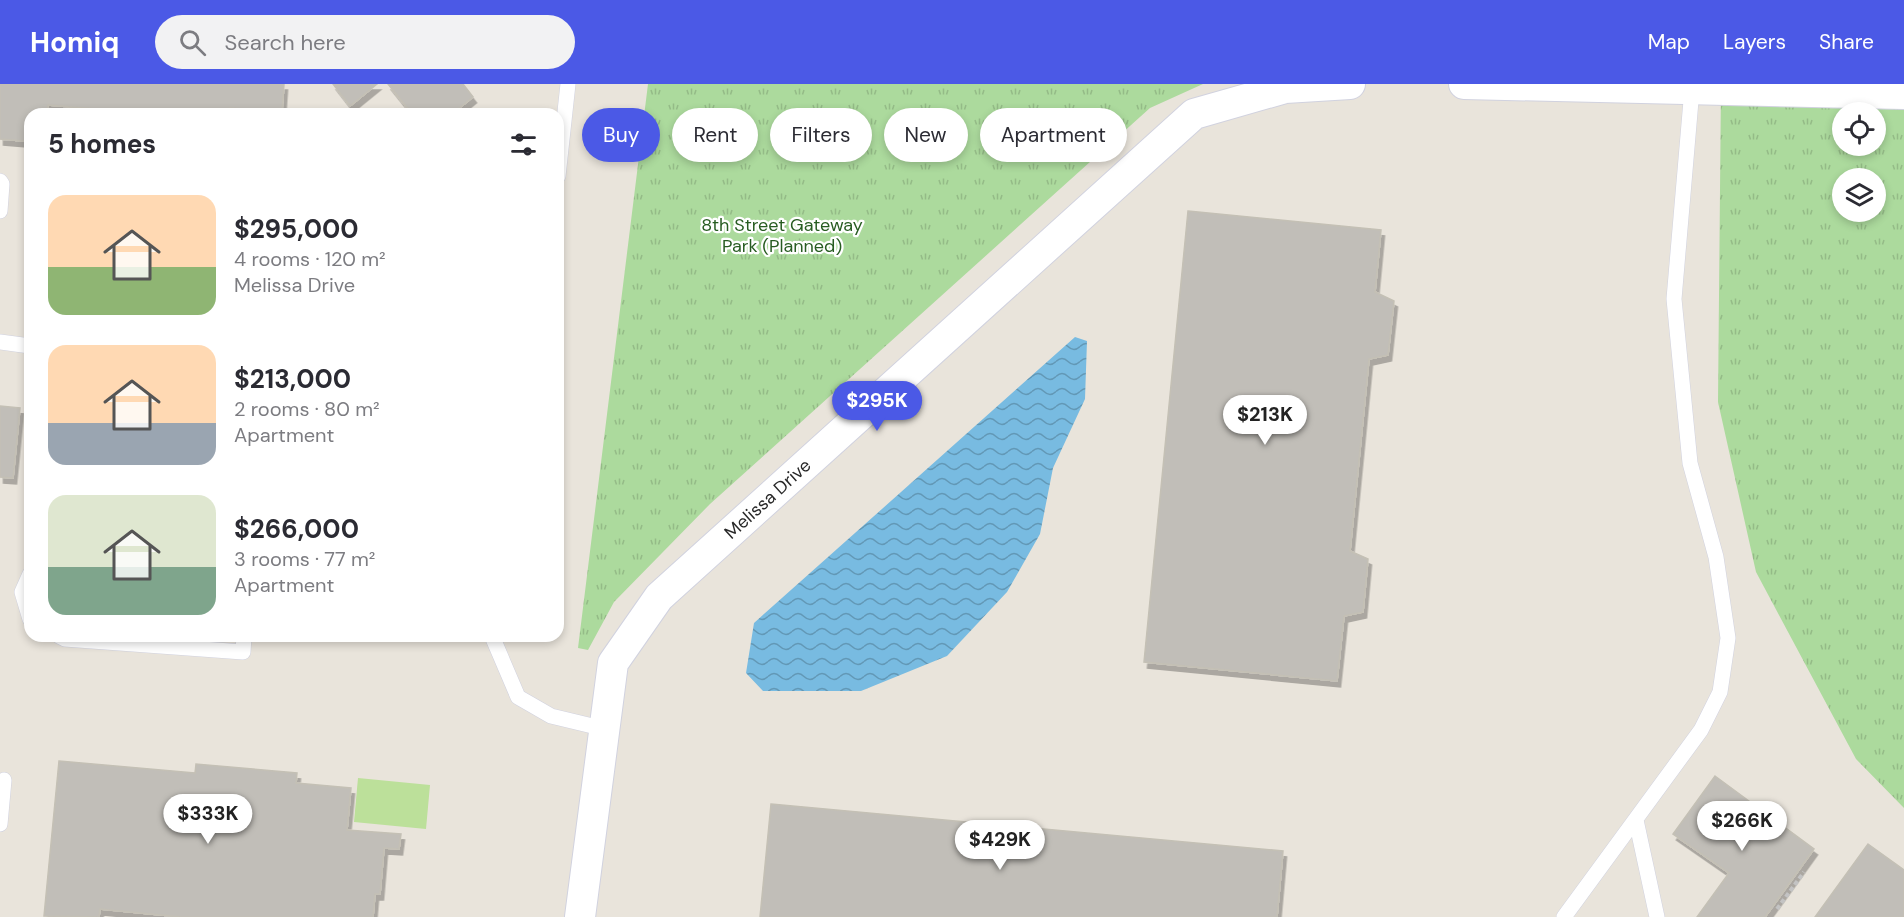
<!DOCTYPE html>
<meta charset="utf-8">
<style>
:root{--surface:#fff;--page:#f2f2f3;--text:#2b2b33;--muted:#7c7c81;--accent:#4b59e6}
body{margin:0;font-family:"DM Sans",sans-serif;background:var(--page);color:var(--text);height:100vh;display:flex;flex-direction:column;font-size:22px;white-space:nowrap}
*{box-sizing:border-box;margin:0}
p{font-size:20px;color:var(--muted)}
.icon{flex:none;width:33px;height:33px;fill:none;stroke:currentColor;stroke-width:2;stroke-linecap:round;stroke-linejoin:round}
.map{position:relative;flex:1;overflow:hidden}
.drawer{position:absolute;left:24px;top:24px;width:540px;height:534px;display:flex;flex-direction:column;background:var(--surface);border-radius:18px;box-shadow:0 3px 9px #0003}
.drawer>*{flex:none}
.top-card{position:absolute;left:582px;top:24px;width:570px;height:54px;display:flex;gap:12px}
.controls{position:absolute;left:1832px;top:18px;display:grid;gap:12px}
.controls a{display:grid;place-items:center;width:54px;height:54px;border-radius:50%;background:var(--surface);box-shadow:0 3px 9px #0003;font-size:30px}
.price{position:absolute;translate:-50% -51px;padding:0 14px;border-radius:21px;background:#fff;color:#222;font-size:20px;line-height:39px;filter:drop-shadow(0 2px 3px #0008)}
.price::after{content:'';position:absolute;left:50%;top:36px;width:18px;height:14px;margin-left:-9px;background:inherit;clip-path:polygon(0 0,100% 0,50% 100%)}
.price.active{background:var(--accent);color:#fff}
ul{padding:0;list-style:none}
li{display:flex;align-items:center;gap:18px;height:150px;padding:0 24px}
li span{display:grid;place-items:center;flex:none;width:168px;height:120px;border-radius:18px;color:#555}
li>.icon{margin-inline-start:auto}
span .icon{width:72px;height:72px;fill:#fffc;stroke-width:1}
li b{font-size:26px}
h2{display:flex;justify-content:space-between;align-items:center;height:72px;padding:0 24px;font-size:26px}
.tag{padding:0 21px;border-radius:27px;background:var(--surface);box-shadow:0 3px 9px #0003;font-size:21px;line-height:54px}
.tag.active{background:var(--accent);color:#fff}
header{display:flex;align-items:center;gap:36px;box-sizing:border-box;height:84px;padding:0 30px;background:var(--accent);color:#fff}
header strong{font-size:28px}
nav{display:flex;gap:33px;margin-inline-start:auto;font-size:21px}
.search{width:420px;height:54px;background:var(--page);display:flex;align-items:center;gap:15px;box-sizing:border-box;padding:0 21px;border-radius:33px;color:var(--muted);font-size:22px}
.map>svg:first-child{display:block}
</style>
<header>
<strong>Homiq</strong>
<div class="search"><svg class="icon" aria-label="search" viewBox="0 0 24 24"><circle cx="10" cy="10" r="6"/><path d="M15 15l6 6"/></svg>Search here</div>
<nav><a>Map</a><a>Layers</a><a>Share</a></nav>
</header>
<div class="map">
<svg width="1904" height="833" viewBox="0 0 1904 833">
<defs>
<pattern id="grass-tufts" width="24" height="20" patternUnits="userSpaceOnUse" patternTransform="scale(1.5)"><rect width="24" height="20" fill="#acda9d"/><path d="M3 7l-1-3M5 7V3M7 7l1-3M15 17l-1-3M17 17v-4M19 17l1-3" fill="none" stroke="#94bb87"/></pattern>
<pattern id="water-waves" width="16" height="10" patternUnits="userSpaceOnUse" patternTransform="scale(1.5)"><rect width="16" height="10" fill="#78bbe1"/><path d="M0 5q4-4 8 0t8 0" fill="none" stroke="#6298b6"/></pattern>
<filter id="shadow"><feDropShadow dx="3.5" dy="6" stdDeviation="0" flood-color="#0004"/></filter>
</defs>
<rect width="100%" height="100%" fill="#e9e4db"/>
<!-- grass -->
<path fill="url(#grass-tufts)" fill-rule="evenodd" d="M648 0H1203L1150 24 710 420 614 518 588 566 578 564Z
M1721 0H1904V724L1856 675 1756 488 1718 318ZM1842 28H1875V62H1842ZM1842 94H1875V128H1842Z"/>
<!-- pitch -->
<path fill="#bce09a" d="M358 694 430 701 426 745 354 738Z"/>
<!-- water -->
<path fill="url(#water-waves)" d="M1075 253 1087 257 1085 315 1053 384 1040 450 1007 508 947 572 861 607H763L746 589 754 539Z"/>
<!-- building -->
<path fill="#c1beb8" stroke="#c4c0b5" stroke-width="1.5" filter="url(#shadow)" d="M0 0H284L282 28 230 24V30H107V26L48 21 47 30H30V51L23 57 0 55Z
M333 0H377L350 22Z
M388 0H463L473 13 452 30H412Z
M1188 127 1381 146 1375 208 1394 217 1388 271 1369 275 1350 467 1368 475 1363 528 1344 532 1337 597 1144 578Z
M0 322 20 324 13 394 0 393Z
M59 677 195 689 196 680 297 689 296 699 351 704 347 746 401 750 399 765 384 764 380 810H375L373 833H181L100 825 99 833 44 832Z
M1715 692 1814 765 1765 833H1697L1729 789 1673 750Z
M771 720 1283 767 1277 833H760Z
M1868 760 1904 786V833H1815Z"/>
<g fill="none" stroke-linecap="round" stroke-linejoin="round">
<defs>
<path id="service" d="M558 92 568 0
M0 97 2 100 0 127
M0 258 30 262
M30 490 22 508 30 535
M59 552 65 555 243 568 244 552
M492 552 518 613 551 632 605 645
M1636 736 1657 833
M0 740 4 696
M1564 833 1701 646 1720 608 1728 554 1716 473 1690 379 1674 215 1692 5"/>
<g id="minor">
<path d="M1464 0 1904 10"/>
<path id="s1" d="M580 833 613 579 659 513 1194 30 1285 4 1350 0"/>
</g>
</defs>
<!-- service casing -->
<use href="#service" stroke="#d1d2df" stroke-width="16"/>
<!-- minor casing -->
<use href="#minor" stroke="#d1d2df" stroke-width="32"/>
<!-- path -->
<path stroke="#c3c3c3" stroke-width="4" stroke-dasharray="4.5 3" stroke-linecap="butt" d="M1777 825 1804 788"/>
<!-- service -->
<use href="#service" stroke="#fff" stroke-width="15"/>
<!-- minor -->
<use href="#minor" stroke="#fff" stroke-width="30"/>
</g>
<g text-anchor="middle" stroke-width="4.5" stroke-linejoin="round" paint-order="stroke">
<!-- park labels -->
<g font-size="18" fill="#275c21" stroke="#fff">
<text x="782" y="147">8th Street Gateway<tspan x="782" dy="21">Park (Planned)</tspan></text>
</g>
<!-- street labels -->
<g font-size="18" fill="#282828" stroke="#fff">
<text dy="6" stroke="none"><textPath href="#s1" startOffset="483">Melissa Drive</textPath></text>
</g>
</g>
</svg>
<div class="controls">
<a><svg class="icon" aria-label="locate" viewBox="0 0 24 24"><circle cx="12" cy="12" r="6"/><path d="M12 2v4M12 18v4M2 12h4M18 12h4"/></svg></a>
<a><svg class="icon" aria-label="layers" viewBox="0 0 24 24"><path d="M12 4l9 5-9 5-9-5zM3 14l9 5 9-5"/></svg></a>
</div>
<b class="price active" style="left:877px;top:348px">$295K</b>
<b class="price" style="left:1265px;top:362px">$213K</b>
<b class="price" style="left:208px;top:761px">$333K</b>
<b class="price" style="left:1742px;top:768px">$266K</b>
<b class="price" style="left:1000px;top:787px">$429K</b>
<div class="top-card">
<a class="tag active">Buy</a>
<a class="tag">Rent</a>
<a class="tag">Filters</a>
<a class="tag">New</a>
<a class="tag">Apartment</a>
</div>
<section class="drawer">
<h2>5 homes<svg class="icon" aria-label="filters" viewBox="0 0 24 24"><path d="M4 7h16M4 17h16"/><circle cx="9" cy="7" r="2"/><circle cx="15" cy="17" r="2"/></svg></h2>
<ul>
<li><span style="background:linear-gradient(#ffd9b3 60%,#8fb573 0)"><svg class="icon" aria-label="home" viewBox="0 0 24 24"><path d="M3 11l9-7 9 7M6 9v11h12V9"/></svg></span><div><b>$295,000</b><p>4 rooms · 120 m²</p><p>Melissa Drive</p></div></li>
<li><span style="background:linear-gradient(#ffd9b3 65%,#9aa5b1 0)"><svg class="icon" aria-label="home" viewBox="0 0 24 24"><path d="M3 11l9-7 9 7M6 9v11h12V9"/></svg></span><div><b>$213,000</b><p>2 rooms · 80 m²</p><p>Apartment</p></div></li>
<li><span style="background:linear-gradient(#dfe7d0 60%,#7fa58c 0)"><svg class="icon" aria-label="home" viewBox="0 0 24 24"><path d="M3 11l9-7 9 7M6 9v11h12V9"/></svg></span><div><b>$266,000</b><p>3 rooms · 77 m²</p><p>Apartment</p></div></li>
</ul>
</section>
</div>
